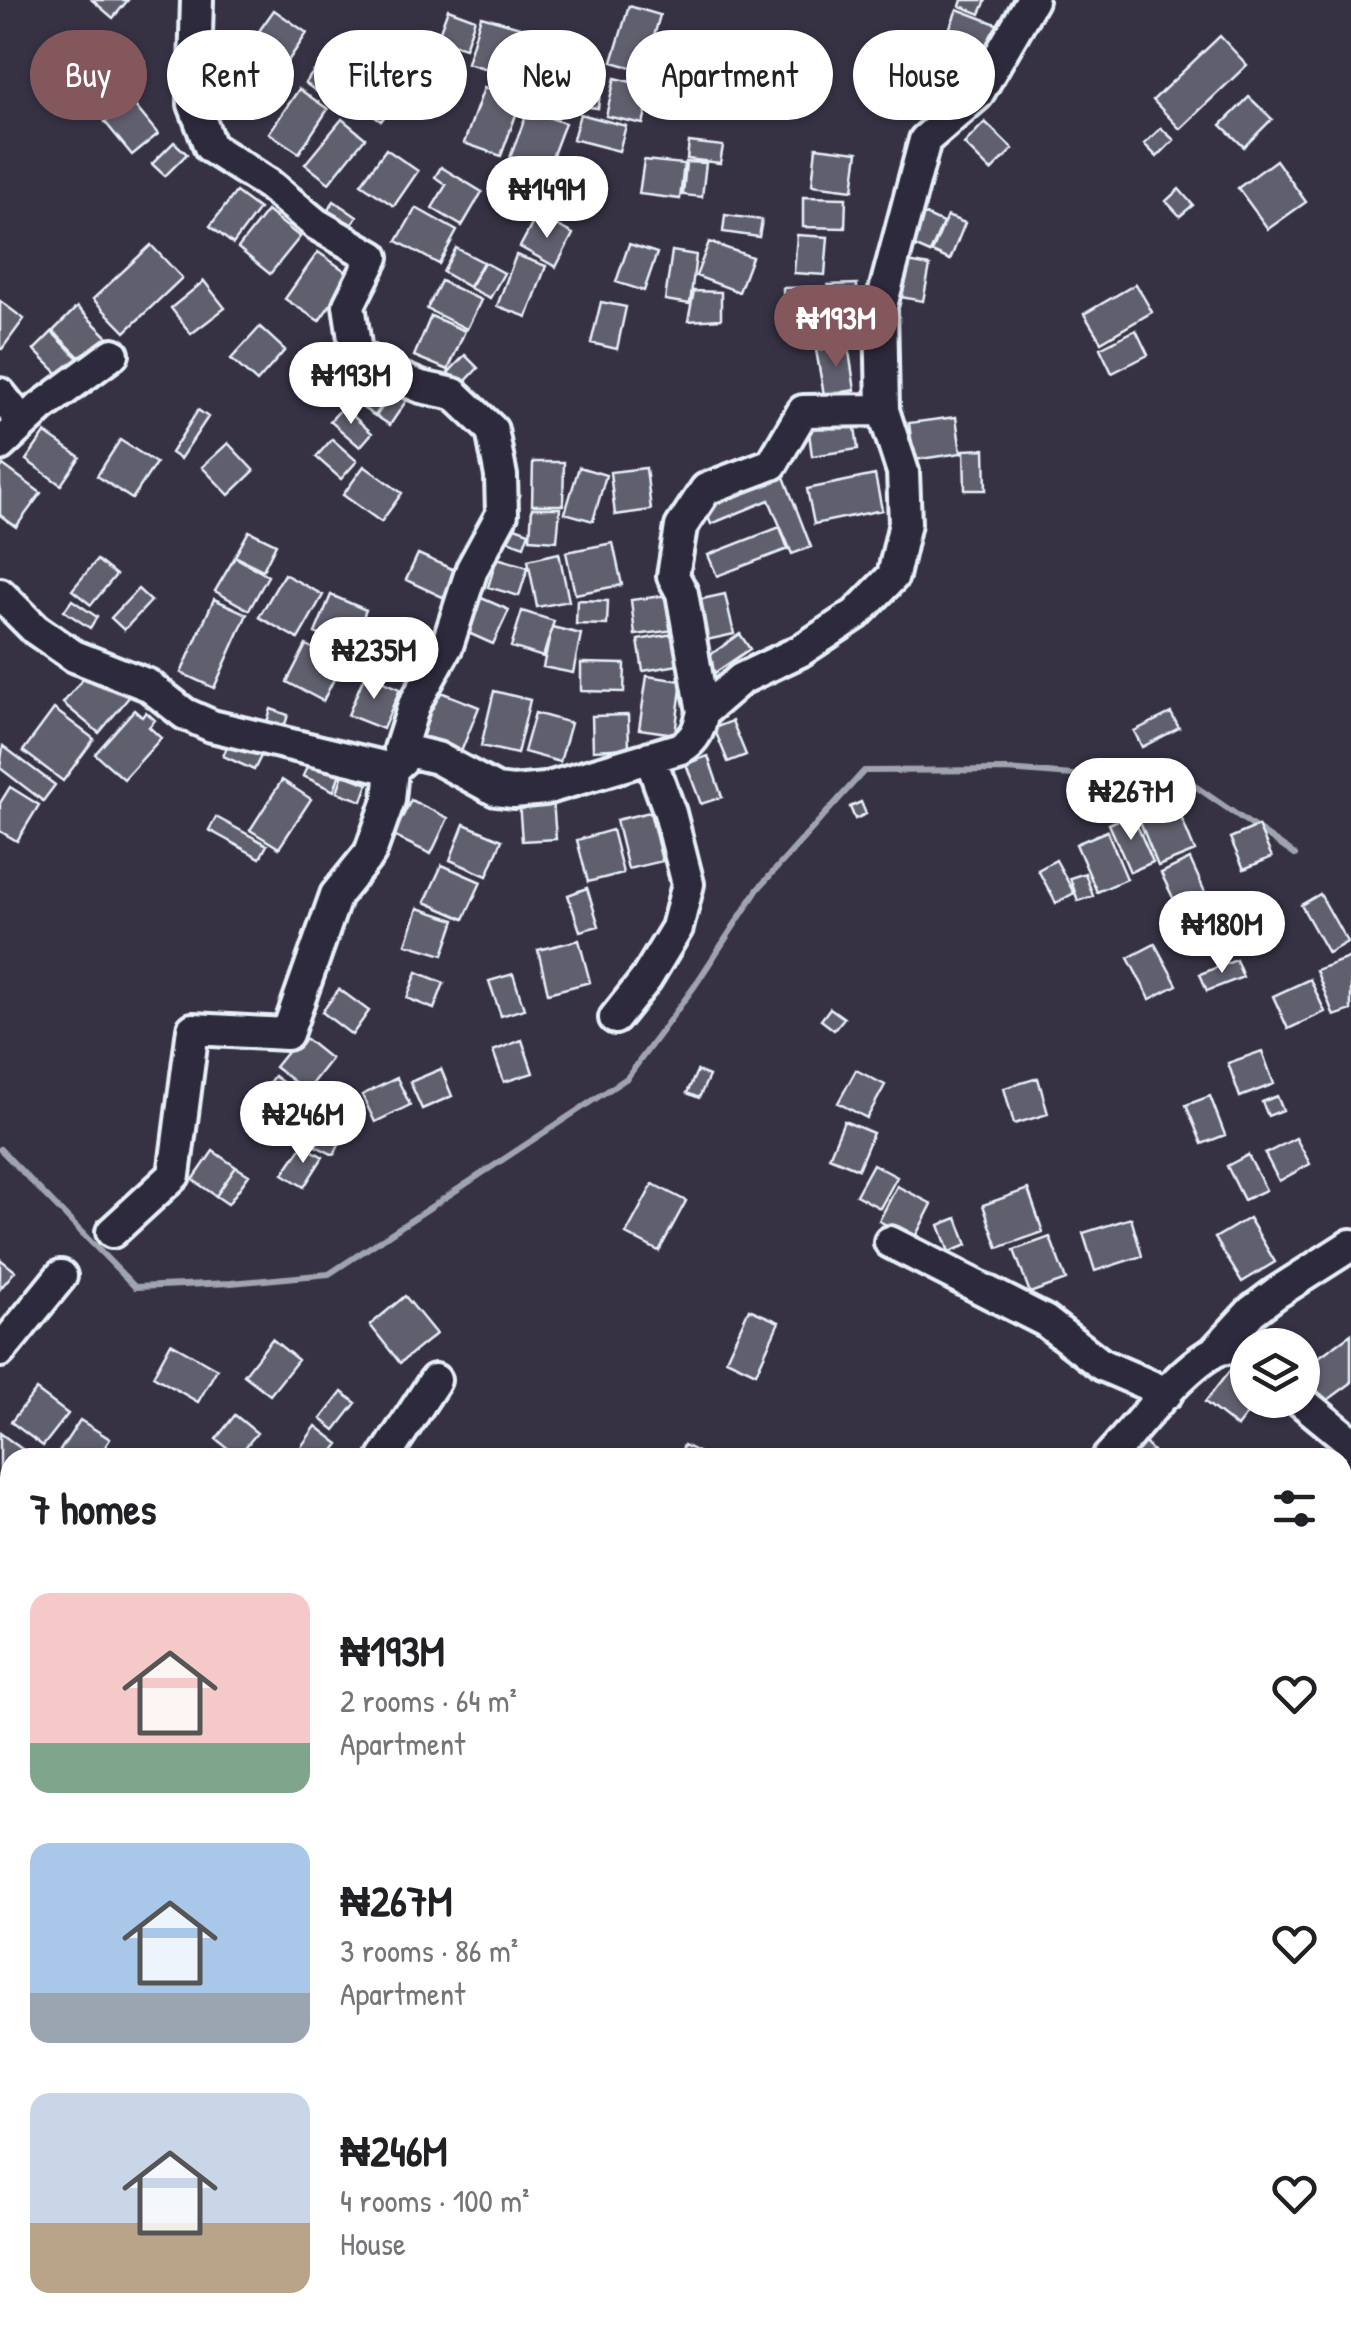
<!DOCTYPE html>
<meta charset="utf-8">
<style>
:root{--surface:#fff;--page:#f2f2f2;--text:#202124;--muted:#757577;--accent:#84575d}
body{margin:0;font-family:"Patrick Hand",sans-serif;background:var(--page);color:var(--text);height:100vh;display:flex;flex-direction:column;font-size:38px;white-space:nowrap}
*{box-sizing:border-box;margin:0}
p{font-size:32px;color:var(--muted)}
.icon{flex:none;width:55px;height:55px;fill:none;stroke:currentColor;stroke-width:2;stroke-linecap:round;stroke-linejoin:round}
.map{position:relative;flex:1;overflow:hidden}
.details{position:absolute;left:0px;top:1448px;width:1352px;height:892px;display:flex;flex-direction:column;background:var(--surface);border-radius:30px 30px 0 0;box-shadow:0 2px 8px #0004}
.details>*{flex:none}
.banner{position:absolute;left:30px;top:30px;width:1292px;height:90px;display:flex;gap:20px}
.tools{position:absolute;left:1230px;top:1328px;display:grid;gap:20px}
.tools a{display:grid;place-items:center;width:90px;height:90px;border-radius:50%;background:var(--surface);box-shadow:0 2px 8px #0004;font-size:50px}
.price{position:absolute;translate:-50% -85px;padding:0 22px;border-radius:35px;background:#fff;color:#222;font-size:32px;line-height:65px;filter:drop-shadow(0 2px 5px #0008)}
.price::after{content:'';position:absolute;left:50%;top:60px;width:30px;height:22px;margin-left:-15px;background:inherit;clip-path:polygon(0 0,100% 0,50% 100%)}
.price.selected{background:var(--accent);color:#fff}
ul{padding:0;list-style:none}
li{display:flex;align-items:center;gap:30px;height:250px;padding:0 30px}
li span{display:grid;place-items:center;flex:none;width:280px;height:200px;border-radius:20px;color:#555}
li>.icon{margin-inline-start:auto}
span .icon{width:120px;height:120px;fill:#fffc;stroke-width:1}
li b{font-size:42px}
h2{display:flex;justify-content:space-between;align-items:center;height:120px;padding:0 30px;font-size:42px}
.tag{padding:0 35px;border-radius:45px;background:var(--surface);box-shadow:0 2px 8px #0004;font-size:35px;line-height:90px}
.tag.selected{background:var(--accent);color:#fff}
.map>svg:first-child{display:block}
</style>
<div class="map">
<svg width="1351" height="2338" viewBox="0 0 1351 2338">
<rect width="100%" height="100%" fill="#363244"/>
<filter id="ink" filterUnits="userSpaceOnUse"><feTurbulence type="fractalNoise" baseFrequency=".01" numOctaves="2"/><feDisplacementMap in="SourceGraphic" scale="20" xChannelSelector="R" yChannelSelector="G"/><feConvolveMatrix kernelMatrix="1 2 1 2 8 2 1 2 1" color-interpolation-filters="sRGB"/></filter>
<g filter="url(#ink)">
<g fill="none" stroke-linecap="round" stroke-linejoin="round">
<!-- stream -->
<path stroke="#a0a4af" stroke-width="6" d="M0 1149 135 1287 231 1283 329 1274 627 1078 694 987 758 889 864 771 1007 770 1192 784 1295 855"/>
</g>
<!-- building -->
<path fill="#605e6e" stroke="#e8f1f8" stroke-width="2.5" d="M92 0H128L113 18Z
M962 0H986L980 14 960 6Z
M629 6 660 15 644 71 612 62Z
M448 9 475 19 465 48 437 39Z
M957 9 999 25 980 74 938 58Z
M274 10 307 33 286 64 252 41Z
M481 16 524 28 511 76 467 63Z
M394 31 422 47 402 80 374 64Z
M1220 36 1247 65 1180 129 1153 100Z
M115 39 145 61 130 82 100 60Z
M528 40H557V95H527Z
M232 42 271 67 253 94 214 68Z
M333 47 361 69 334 104 305 83Z
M935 64 974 82 967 97 928 79Z
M568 68 603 71 598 108 564 104Z
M615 78 652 87 643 124 606 116Z
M392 80 405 89 381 121 369 113Z
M484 88 521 101 501 156 464 143Z
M299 89 328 109 299 153 269 133Z
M1249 97 1272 119 1244 147 1221 125Z
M131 101 158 134 132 155 105 122Z
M528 110 565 123 545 176 508 163Z
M580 114 626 126 619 151 573 139Z
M342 119 365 138 329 183 305 164Z
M985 122 1013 149 991 171 964 144Z
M1161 128 1174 140 1157 157 1144 144Z
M174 142 187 154 165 176 152 164Z
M689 142 723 146 720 163 687 159Z
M816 147 858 152 853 190 812 185Z
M386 149 418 171 394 206 361 184Z
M644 160 684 164 680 199 639 194Z
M1276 160 1306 202 1268 229 1238 188Z
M686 162 706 163 702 197 683 195Z
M441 167 482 192 462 226 432 208 446 185 435 177Z
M1179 189 1193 205 1180 216 1166 201Z
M236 192 259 209 233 244 210 226Z
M803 197 846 198 845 228 803 227Z
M334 201 357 217 347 232 324 216Z
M416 208 457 231 439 264 397 241Z
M267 211 300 237 270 274 238 248Z
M917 211 943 223 930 253 903 241Z
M537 215 573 234 556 267 520 247Z
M725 215 762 220 759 237 723 232Z
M947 216 965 223 950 260 932 252Z
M797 235 828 237 825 275 794 273Z
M709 242 752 257 739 292 696 276Z
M629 244 657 253 644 291 616 282Z
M151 245 182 278 125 332 93 299Z
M456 248 483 262 469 287 443 272Z
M672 251 696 255 690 304 665 300Z
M318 252 351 275 319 321 285 299Z
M516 255 546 266 527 317 497 306Z
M897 260 930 266 923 301 890 295Z
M484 262 504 273 490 298 470 288Z
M204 281 225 308 191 334 171 308Z
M441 281 481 300 467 329 427 309Z
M857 284V323L828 324V285Z
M1136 284 1152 312 1101 342 1084 314Z
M821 287 822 327 784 328 783 288Z
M694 291 721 292V319L688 321Z
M0 301 24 319 2 349 0 348Z
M601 302 626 307 617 349 591 343Z
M77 307 110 339 86 364 53 331Z
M431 316 465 331 448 370 414 356Z
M260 327 285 350 257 382 231 359Z
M1136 330 1148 355 1112 373 1100 348Z
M52 332 81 361 63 379 34 350Z
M865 334 866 345 850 347 848 335Z
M848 345 855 390 824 395 816 350Z
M465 355 478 368 462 385 448 373Z
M360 370 391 391 375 416 343 395Z
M393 392 406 401 390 425 376 416Z
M343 407 372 433 360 447 330 421Z
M198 410 208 417 180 459 171 453Z
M853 411 858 449 812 456 807 417Z
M956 417 961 453 914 460 909 423Z
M45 433 80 457 61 485 26 460Z
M332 439 357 461 341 479 316 457Z
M120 440 156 463 132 499 97 476Z
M228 443 254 471 229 495 202 467Z
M985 449 986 490H965L964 450Z
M533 462H564L563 505H532Z
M3 465 41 493 16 527 0 515V469Z
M364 466 402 493 381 522 343 495Z
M579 467 606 475 593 521 565 513Z
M646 468 651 510 615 515 610 472Z
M781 469 811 547 792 554 769 500 711 524 702 502Z
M875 475 882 510 814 524 807 489Z
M532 508H560L557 541 530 539Z
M512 526 529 532 524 546 507 540Z
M780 527 788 549 717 576 708 555Z
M249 531 276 544 263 570 235 556Z
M613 543 622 585 575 594 566 552Z
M559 553 569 601 537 607 528 560Z
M418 554 461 573 449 600 406 580Z
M235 557 268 576 249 610 215 591Z
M497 558 528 567 519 596 488 587Z
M97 560 116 575 91 605 72 590Z
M284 574 323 595 298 639 259 617Z
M138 589 151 601 124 630 111 618Z
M725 594 734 634 702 641 693 601Z
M331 595 366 610 350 648 315 633Z
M670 595 675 630 635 635 631 600Z
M479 597 509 610 493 644 464 631Z
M214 599 247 614 214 688 181 673Z
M72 600 97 617 90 628 64 611Z
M577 600 608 601 607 625 576 624Z
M522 611 554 621 543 657 511 647Z
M552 627 581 634 573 673 543 667Z
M673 634 678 665 643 671 638 640Z
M740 634 750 649 713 674 703 660Z
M375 638 418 658 409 678 366 659Z
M306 645 342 663 323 701 287 682Z
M581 663 625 664 624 692 581 691Z
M93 667 130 696 99 733 63 703Z
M365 674 400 689 383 729 348 715Z
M647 676 682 681 675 734 639 729Z
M438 691 479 707 461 752 420 736Z
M494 691 530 700 517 754 481 746Z
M54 709 94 739 63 781 23 751Z
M271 709 288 715 282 734 265 728Z
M134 710 142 717 146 712 155 720 149 727 161 738 124 779 95 754Z
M535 713 571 723 560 762 524 752Z
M1171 713 1179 728 1142 747 1134 731Z
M628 715 629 748 593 750 592 716Z
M732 721 746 755 728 762 714 728Z
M231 739 262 754 254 770 223 756Z
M3 746 55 785 43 801 0 768Z
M708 756 722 797 701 804 686 764Z
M310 761 340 773 334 791 303 776Z
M343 774 368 784 362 801 337 792Z
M282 780 311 799 279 848 250 830Z
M10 787 39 805 17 841 0 831V803Z
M411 800 448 818 431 854 393 836Z
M553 800 556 839 522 841 519 802Z
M861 802 866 814 855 819 850 807Z
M1177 807 1195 851 1158 866 1140 822Z
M650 812 662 861 628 869 616 820Z
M1132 814 1153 862 1130 872 1109 824Z
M216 817 267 845 260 858 209 830Z
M464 824 502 840 487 876 450 860Z
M1258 826 1272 857 1244 869 1230 838Z
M612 830 623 873 588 882 577 840Z
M1107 831 1127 879 1097 892 1076 844Z
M1190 859 1208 899 1180 912 1161 873Z
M1056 860 1074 893 1056 903 1038 870Z
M442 865 481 882 464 919 425 902Z
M1085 873 1093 896 1078 901 1070 878Z
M587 888 599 926 580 931 568 895Z
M1320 894 1347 942 1328 953 1301 905Z
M418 908 455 920 443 955 406 944Z
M579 940 590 982 548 993 538 950Z
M1155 944 1177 985 1150 999 1128 958Z
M1351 957V1010L1334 1016 1316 970Z
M1236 960 1243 977 1207 991 1200 974Z
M417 972 444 983 434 1009 407 998Z
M513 974 524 1009 501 1016 489 981Z
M1310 979 1325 1012 1288 1029 1273 996Z
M339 989 369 1011 352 1035 322 1012Z
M830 1008 844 1018 834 1030 821 1020Z
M301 1035 331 1059 306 1091 275 1067Z
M522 1040 533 1073 504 1082 493 1051Z
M1262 1051 1274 1084 1240 1097 1228 1063Z
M441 1069 452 1096 422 1109 410 1082Z
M856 1070 885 1085 867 1118 838 1103Z
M697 1071 709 1076 699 1098 687 1093Z
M274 1076 302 1096 282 1122 255 1101Z
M397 1078 410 1105 375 1122 362 1095Z
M1038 1078 1048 1114 1014 1124 1004 1088Z
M1210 1096 1225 1135 1202 1144 1186 1105Z
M1277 1096 1283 1110 1268 1116 1262 1102Z
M255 1104 282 1123 275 1131 248 1113Z
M311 1111 328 1120 315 1146 297 1137Z
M329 1120 347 1129 334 1155 316 1146Z
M844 1121 873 1133 858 1169 829 1157Z
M1296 1138 1310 1164 1279 1181 1265 1154Z
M303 1145 323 1157 304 1187 283 1174Z
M213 1151 236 1167 216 1196 193 1180Z
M1248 1155 1266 1190 1244 1200 1227 1166Z
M873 1164 897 1177 880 1208 856 1195Z
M236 1167 249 1175 228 1204 216 1196Z
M653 1184 686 1201 659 1251 626 1234Z
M897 1186 932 1204 914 1239 879 1221Z
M1028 1189 1043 1232 998 1248 983 1205Z
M957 1218 967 1245 949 1252 939 1225Z
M1131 1218 1142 1256 1095 1271 1083 1233Z
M1249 1218 1275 1262 1242 1282 1215 1238Z
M1050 1237 1066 1280 1030 1293 1014 1250Z
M0 1259 15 1271 0 1289Z
M405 1296 436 1334 400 1363 370 1325Z
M749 1309 779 1322 756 1373 726 1359Z
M1351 1334V1383L1325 1402 1302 1369Z
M272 1339 298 1360 270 1395 244 1375Z
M171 1343 217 1369 198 1402 153 1376Z
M1231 1369 1248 1382V1400H1258L1237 1427 1205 1402Z
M36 1390 68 1414 43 1446 11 1422Z
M342 1392 356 1403 335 1430 321 1419Z
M235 1415 257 1433 238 1456 216 1439Z
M80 1420 110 1439 98 1458H55Z
M316 1426 339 1444 328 1458H293Z
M0 1433 30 1455 10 1458V1482L0 1475Z
M1142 1440 1153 1451 1145 1458H1133L1129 1453Z
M684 1445 710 1458H678Z
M6 1554 10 1556V1602L0 1595V1563Z
M1342 1595 1351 1615V1638L1342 1642Z
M0 1601 10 1607V1644L1 1658Z
M0 1681 10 1688V1702L0 1716Z
M1351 1732V1778L1342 1781V1735Z
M0 1807 10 1812V1849L7 1855 0 1852Z
M1345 1877 1347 1880 1351 1877V1920L1345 1923 1342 1878Z
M5 1982 10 1986 8 2030 0 2023V1988Z
M2 2131 10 2135V2152L0 2146Z
M1351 2158V2190L1342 2191V2159Z
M10 2289V2328L0 2321V2302Z
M360 2330H406L402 2338H356Z
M1123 2330H1143L1145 2338H1125Z
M1190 2330H1219L1222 2338H1193Z"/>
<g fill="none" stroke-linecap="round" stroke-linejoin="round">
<defs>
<path id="minor" d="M197 0 194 104 210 147 268 184 316 224 373 257 349 305 356 352 378 369 421 387 454 394 492 430 501 476 502 514 472 569 447 646 414 705 400 749
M0 394 23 423
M0 445 41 407 113 354
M0 594 35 629 74 656 148 685 185 714 212 726 392 769 402 760 400 749 437 758 496 790 513 792 545 789 681 748C696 739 699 729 703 712L682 593 673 576 681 527 706 489 772 464 803 411 883 410 881 306 925 140 977 95 1032 0
M703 712 741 679 800 651 856 614 893 576 905 523 903 472 883 410
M615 1018 646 979 677 928 688 884 670 813 650 757
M112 1232 174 1175 193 1029 287 1034 336 895 370 853 389 800 392 769
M890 1242 1045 1321 1102 1365 1167 1393
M0 1351 61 1276
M1215 1351 1252 1311 1276 1293 1351 1245
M1300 1400 1351 1442
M384 1458 435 1380
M1108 1458C1133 1432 1194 1350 1227 1348 1236 1347 1241 1352 1248 1357
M1342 1478 1351 1470
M0 1506 10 1511
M1342 1536 1351 1548
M0 1763 10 1744
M0 1928 10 1936
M0 2220 10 2228
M150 2330 170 2338
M638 2330 645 2338"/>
</defs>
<!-- minor casing -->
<use href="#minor" stroke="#e8f1f8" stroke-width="38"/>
<!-- minor -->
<use href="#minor" stroke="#2f2a3d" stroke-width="30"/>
</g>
</g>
</svg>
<div class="tools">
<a><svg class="icon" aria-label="layers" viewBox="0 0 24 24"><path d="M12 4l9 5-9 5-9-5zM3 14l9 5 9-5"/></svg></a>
</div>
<b class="price" style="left:547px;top:241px">₦149M</b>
<b class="price selected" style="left:836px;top:370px">₦193M</b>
<b class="price" style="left:351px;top:427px">₦193M</b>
<b class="price" style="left:374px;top:702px">₦235M</b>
<b class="price" style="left:1131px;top:843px">₦267M</b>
<b class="price" style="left:1222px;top:976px">₦180M</b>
<b class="price" style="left:303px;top:1166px">₦246M</b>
<div class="banner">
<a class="tag selected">Buy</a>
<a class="tag">Rent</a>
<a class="tag">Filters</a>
<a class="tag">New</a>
<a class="tag">Apartment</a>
<a class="tag">House</a>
</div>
<section class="details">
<h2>7 homes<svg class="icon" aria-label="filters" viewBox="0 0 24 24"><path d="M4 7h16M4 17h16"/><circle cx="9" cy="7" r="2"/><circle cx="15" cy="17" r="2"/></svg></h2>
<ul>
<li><span style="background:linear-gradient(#f6c9c9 75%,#7fa58c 0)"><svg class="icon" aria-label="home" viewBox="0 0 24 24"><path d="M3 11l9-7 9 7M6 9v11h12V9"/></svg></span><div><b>₦193M</b><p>2 rooms · 64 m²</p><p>Apartment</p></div><svg class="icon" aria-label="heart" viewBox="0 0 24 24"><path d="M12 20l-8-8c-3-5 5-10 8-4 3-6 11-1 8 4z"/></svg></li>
<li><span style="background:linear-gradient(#a9c7e8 75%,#9aa5b1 0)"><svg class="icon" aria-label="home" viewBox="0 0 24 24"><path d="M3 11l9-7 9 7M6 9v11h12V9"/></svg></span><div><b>₦267M</b><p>3 rooms · 86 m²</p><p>Apartment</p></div><svg class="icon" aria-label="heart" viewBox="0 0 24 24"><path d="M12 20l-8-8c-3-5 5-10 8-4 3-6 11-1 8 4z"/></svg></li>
<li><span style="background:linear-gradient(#c9d6e8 65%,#b9a48a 0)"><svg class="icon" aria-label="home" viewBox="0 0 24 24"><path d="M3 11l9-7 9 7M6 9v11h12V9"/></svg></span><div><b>₦246M</b><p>4 rooms · 100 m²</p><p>House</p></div><svg class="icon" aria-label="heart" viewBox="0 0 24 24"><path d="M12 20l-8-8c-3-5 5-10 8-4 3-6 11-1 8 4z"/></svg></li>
</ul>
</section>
</div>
